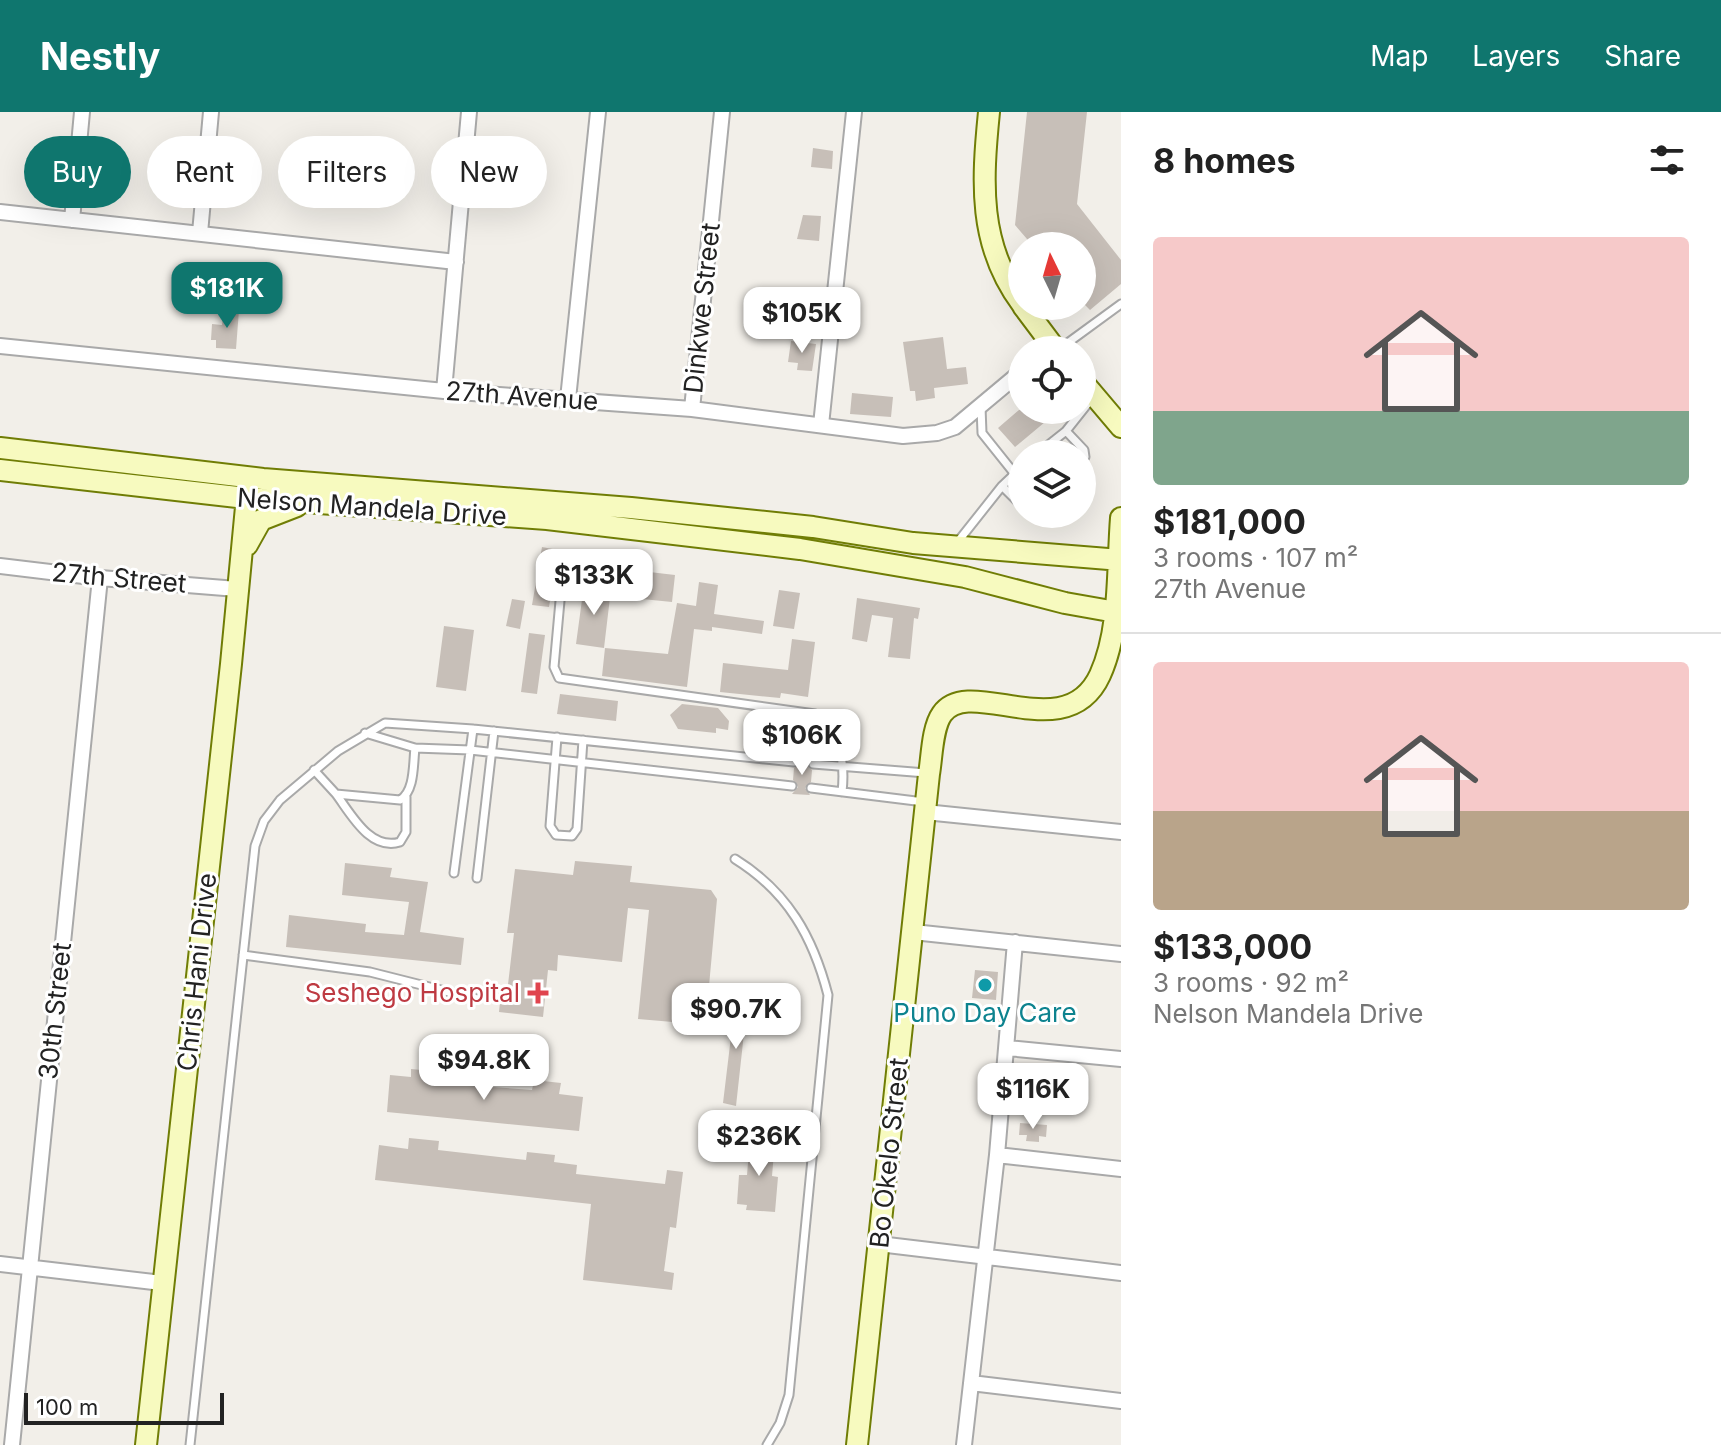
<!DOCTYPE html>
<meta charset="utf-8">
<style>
:root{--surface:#fff;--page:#f2f2f2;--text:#222;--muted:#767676;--line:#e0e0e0;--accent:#0f766e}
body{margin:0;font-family:Inter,sans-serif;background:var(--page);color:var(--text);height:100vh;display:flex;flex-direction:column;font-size:30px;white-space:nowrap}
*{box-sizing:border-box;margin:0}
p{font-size:26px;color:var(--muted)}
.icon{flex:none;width:44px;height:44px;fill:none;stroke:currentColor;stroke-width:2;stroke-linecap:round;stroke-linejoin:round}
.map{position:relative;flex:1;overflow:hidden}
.sheet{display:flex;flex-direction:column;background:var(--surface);width:600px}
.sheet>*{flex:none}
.banner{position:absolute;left:24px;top:24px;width:760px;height:72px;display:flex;gap:16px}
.needle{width:52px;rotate:355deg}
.fabs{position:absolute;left:1008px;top:120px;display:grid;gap:16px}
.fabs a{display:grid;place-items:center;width:88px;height:88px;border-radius:50%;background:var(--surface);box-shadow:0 8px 32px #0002;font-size:40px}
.scale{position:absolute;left:24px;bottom:20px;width:200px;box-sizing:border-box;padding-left:8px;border:4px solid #222;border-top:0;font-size:22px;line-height:28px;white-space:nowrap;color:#222;-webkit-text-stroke:6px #fff;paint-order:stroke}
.price{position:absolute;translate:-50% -68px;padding:0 18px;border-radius:16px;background:#fff;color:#222;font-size:26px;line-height:52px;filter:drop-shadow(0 2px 4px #0008)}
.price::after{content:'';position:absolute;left:50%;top:48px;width:24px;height:18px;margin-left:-12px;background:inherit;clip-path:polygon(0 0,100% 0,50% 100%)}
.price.selected{background:var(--accent);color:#fff}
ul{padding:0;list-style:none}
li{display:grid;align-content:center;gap:16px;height:424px;padding:0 32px}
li+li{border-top:2px solid var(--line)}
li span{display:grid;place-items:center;height:248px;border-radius:8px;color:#555}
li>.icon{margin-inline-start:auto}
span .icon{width:144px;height:144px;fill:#fffc;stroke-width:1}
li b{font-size:34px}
h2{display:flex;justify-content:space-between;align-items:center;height:96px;padding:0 32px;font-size:34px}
.tag{padding:0 28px;border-radius:36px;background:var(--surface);box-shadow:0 8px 32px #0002;font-size:28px;line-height:72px}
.tag.selected{background:var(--accent);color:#fff}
header{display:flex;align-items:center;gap:48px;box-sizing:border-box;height:112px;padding:0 40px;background:var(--accent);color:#fff}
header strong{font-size:38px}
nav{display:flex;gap:44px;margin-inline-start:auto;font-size:28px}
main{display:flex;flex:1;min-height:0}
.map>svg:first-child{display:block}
</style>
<header>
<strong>Nestly</strong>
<nav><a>Map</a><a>Layers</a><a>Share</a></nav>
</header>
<main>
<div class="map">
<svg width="1121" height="1333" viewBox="0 0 1121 1333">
<rect width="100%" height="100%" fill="#f2efe9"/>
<!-- building -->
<path fill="#c7bfb8" d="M1027 0H1087L1077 92 1121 148V172L1090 198 1082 190V134H1033L1015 113Z
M813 36 833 39 832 57 811 55Z
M803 103 821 104 819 129 797 127Z
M224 197 239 198 236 237 216 236V228H211L212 212 222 213Z
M943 225 947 257 966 255 968 272 934 276 935 286 916 289 915 279H910L903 230Z
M791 229 816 232 812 259 797 258 798 251 788 250Z
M852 281 893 285 891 305 850 302Z
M1019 298H1035L1045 310 1015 335 998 316Z
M542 435 558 438 549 495 532 493Z
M615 456 675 463 672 490 612 484Z
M699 470 718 473 714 502 764 509 762 522 712 515V519L694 517 687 575 602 564 605 536 668 542 677 491 696 494Z
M584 473 611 477 604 536 576 532Z
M779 478 800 481 794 517 773 514Z
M857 486 920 496 918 507 914 506 910 547 888 545 893 506 872 503 867 530 852 527Z
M512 487 525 489 520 517 506 514Z
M444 514 474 518 466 579 436 575Z
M529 521 545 523 537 582 521 580Z
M792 527 815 530 808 585 781 581 780 586 720 580 723 551 788 558Z
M560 582 618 589 616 609 557 602Z
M682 592 718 596 729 609 728 618 716 616V621L678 617 670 603Z
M799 646 809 647 807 652 812 658 811 670 805 676 810 683 792 682 798 675 793 668 794 656 800 651Z
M575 749 632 754 630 770 711 778 717 787 709 874 700 873 696 912 638 907 649 798 628 796 622 850 558 843 557 859 548 858 543 905 499 900 501 880 507 881 514 821H507L515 757 573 763Z
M345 751 392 756 390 765 428 770 420 820 464 826 461 853 286 835 289 803 366 812 365 820 404 823 409 790 342 783Z
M975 858 998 860 996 888 972 886Z
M736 883 748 885 736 994 723 991Z
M411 957 442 960 441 970 492 975 532 978 534 968 561 971 559 982 583 985 579 1019 387 1000 390 963 411 965Z
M1020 1011 1047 1013 1046 1025 1039 1024V1030L1026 1029 1027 1023H1019Z
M409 1026 439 1029 438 1038 526 1048 527 1040 555 1043 554 1050 577 1053 576 1062 665 1072 667 1058 683 1060 676 1116 670 1115 664 1159 674 1161 672 1178 583 1168 591 1092 375 1068 379 1033 408 1037Z
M750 1027 775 1029 772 1064 778 1065 775 1100 746 1098 747 1093 737 1092 739 1063H747Z"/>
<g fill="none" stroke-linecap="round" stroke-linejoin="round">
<defs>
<path id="lane" d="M1058 238 1121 192
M981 295 982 321 1014 361
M1066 319 1084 338 1085 345 1082 348
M1037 342 1066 319 1093 285
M1002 374 1022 394
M956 432 1002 374 1022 355
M563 456 554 555 559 566 815 602C841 614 845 655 842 680
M365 621 415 636 470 638 792 674
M557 625 550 714 556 723 572 724 577 717 583 628
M813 652 926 661
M314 658 336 682 400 688C415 679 413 652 415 636
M811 676 924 690
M336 682C351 702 370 739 400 730L406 720V685
M735 747C788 780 813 825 828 883L789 1283 780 1311 767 1333
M454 761 473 617
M477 766 494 619
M243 843 370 860 477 887
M190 1333 255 734 264 709 280 688 338 639 385 611 473 617 794 650"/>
<path id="street" d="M0 100 456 150
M72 108 82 0
M200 121 211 0
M0 234 444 279 692 297 903 324 937 321 955 315 1022 259
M444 279 469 0
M568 287 598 0
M692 297 722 0
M821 313 854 0
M0 454 100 466 237 477
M925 700 1121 720
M913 820 1121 842
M1007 936 1121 947
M997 1043 1121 1057
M879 1132 1121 1161
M0 1152 162 1171
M971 1271 1121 1289
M12 1333 100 466
M964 1333 997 1043 1015 830"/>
<path id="secondary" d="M989 0C982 70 978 133 1022 192
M1023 194 1056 238
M1082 269 1121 315
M0 336 263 367 631 396 813 415 913 431 1121 448
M0 358 246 386 547 407 800 437 965 465 1065 491 1121 501
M247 433 261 408 297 394
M146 1333 231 552 248 374
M857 1333 929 662C932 645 932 616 942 602 970 562 1066 637 1100 563 1121 517 1117 456 1121 406"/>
</defs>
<!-- lane casing -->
<use href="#lane" stroke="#a9a9a9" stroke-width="11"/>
<!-- street casing -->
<use href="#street" stroke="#a9a9a9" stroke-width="18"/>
<!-- secondary casing -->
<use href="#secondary" stroke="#707d05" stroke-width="24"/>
<!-- lane -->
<use href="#lane" stroke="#fff" stroke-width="7"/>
<!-- street -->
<use href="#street" stroke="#fff" stroke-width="14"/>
<!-- secondary -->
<use href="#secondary" stroke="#f7fabf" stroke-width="20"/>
</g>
<!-- markers -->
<circle fill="#0f9aa8" stroke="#fff" stroke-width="3" cx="985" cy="873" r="8"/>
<path fill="#e0444e" stroke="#fff" stroke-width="3" d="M534 869h8v8h8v8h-8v8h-8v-8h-8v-8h8z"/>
<g text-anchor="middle" stroke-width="6" stroke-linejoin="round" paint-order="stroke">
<!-- street labels -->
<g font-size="26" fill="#222" stroke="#fff">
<text transform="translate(702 196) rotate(-84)" y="9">Dinkwe Street</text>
<text transform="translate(522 284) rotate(4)" y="9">27th Avenue</text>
<text transform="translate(372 395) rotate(4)" y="9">Nelson Mandela Drive</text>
<text transform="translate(119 466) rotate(5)" y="9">27th Street</text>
<text transform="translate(197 860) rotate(-84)" y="9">Chris Hani Drive</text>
<text transform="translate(55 899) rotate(-84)" y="9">30th Street</text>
<text transform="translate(889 1041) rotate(-84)" y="9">Bo Okelo Street</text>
</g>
<!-- health labels -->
<g font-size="26" fill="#be3a42" stroke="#fff" text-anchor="end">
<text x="520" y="890">Seshego Hospital</text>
</g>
<!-- culture labels -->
<g font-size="26" fill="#0d838f" stroke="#fff">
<text x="985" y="910">Puno Day Care</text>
</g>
</g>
</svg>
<div class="fabs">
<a><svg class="needle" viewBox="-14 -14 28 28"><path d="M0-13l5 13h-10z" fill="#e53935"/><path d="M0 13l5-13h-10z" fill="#767676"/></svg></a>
<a><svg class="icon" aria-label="locate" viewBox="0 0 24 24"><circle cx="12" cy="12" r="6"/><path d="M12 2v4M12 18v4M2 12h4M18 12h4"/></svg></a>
<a><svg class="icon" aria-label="layers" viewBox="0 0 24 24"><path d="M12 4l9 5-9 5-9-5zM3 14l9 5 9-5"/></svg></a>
</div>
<div class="scale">100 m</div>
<b class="price selected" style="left:227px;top:218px">$181K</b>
<b class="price" style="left:802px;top:243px">$105K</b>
<b class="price" style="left:594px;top:505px">$133K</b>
<b class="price" style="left:802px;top:665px">$106K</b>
<b class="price" style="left:736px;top:939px">$90.7K</b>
<b class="price" style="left:484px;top:990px">$94.8K</b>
<b class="price" style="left:1033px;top:1019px">$116K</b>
<b class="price" style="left:759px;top:1066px">$236K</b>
<div class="banner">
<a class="tag selected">Buy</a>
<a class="tag">Rent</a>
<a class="tag">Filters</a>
<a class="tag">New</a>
</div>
</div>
<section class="sheet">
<h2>8 homes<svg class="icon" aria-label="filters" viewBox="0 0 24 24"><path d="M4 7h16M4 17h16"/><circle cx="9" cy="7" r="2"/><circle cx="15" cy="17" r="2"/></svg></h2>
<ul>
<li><span style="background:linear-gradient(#f6c9c9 70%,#7fa58c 0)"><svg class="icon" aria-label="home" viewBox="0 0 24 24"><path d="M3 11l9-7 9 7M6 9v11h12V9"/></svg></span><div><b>$181,000</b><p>3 rooms · 107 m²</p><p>27th Avenue</p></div></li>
<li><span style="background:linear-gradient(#f6c9c9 60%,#b9a48a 0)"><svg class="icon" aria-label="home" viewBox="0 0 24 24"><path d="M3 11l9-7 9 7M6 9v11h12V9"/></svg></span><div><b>$133,000</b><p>3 rooms · 92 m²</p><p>Nelson Mandela Drive</p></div></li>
</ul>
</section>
</main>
